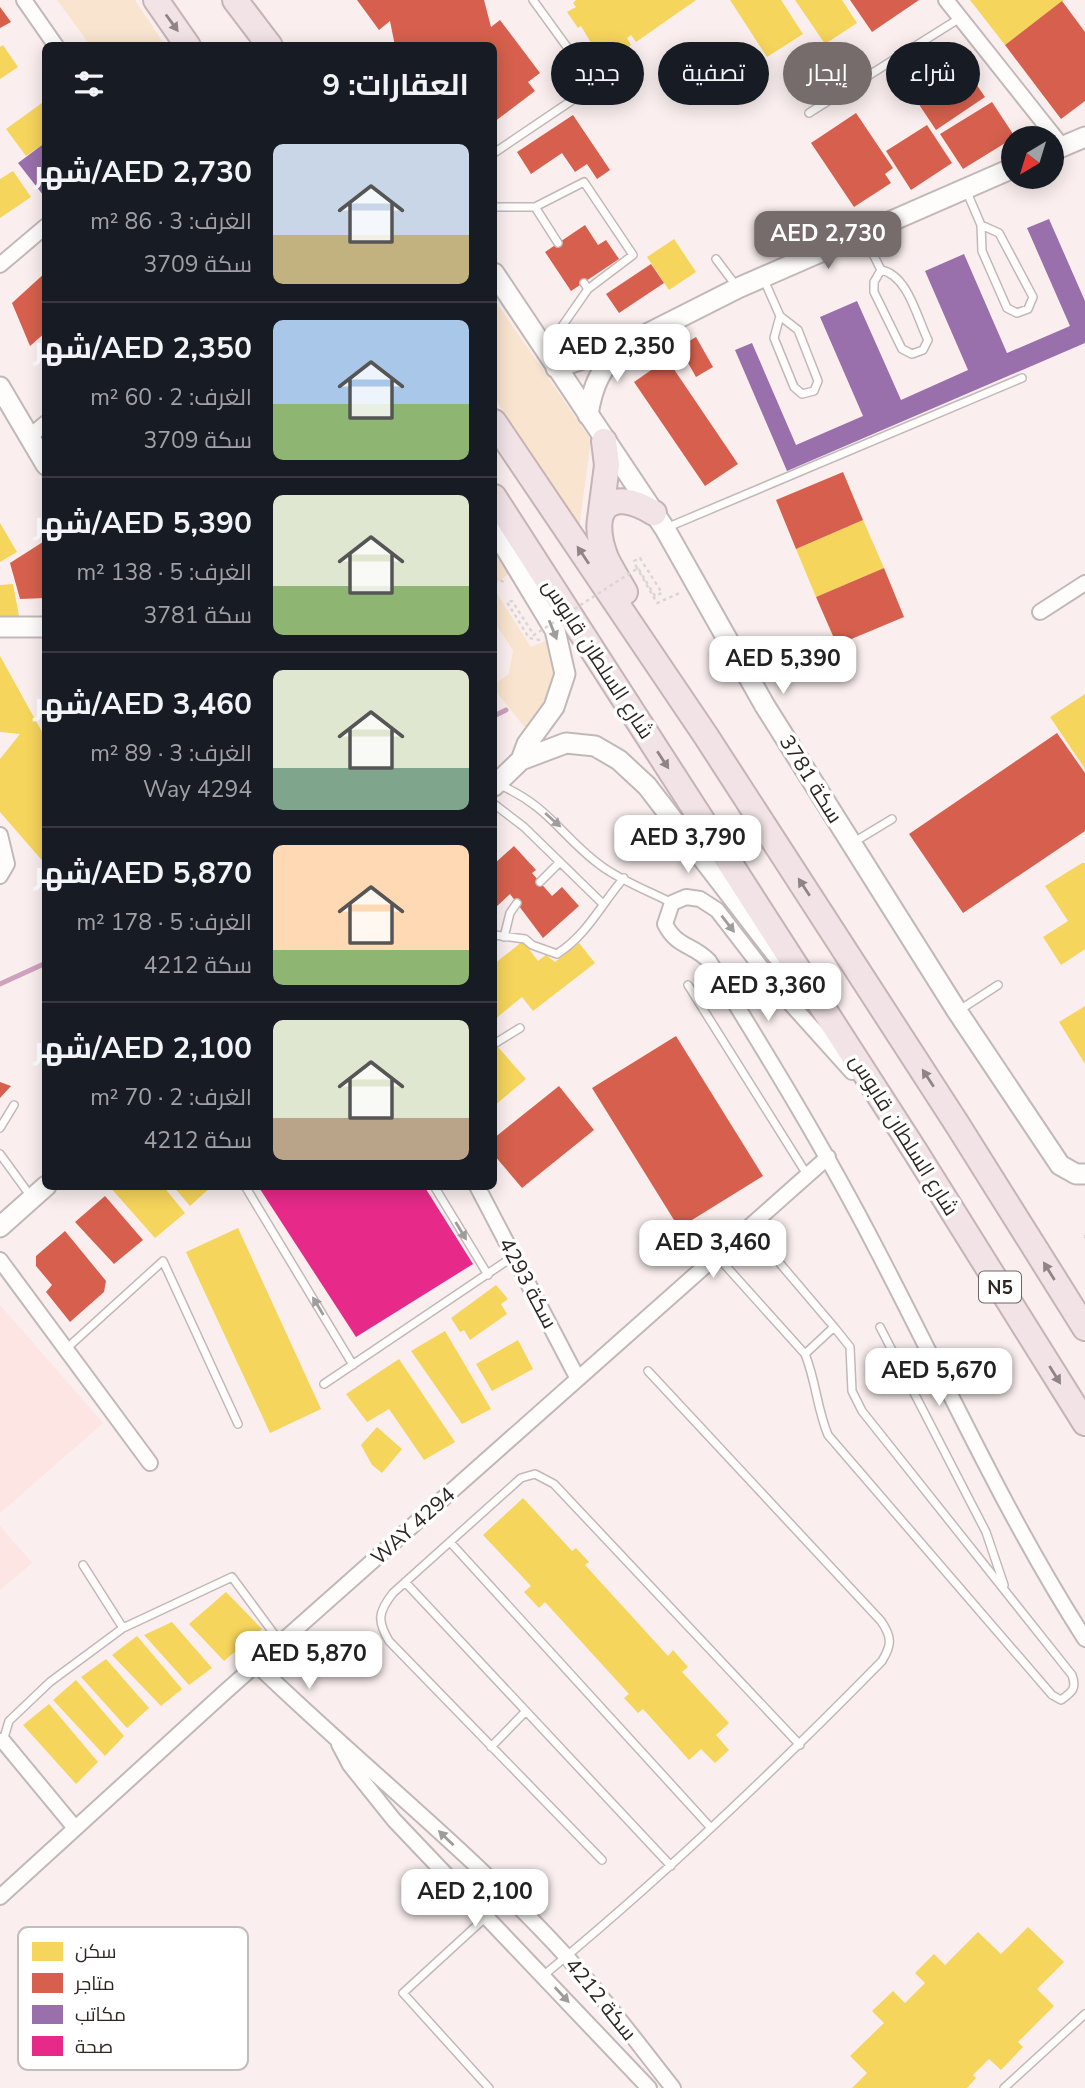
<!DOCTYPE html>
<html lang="ar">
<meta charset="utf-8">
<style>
:root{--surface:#171b24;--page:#242831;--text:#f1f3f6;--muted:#9ea1a6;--line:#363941;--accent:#756c6b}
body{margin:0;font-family:"Nunito Sans",Cairo,sans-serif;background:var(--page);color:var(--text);direction:rtl;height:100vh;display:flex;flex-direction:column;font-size:26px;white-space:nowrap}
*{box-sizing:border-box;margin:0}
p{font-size:23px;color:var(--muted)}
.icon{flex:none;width:38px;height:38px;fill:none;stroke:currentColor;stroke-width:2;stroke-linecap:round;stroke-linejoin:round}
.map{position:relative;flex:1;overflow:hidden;direction:ltr}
.drawer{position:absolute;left:42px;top:42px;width:455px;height:1148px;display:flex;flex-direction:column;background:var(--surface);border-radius:10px;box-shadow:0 4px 18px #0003;direction:rtl}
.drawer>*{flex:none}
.guide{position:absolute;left:518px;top:42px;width:462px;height:63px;direction:rtl;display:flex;gap:14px}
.needle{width:46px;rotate:218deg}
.buttons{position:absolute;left:1001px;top:126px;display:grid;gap:14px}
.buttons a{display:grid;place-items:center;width:63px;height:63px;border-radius:50%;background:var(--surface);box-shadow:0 4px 18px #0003;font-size:35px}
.price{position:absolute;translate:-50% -60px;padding:0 16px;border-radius:14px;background:#fff;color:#222;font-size:23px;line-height:46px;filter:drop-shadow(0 2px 4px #0008)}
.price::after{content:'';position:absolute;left:50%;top:42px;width:21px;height:16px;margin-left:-10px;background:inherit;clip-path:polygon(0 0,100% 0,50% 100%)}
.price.active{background:var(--accent);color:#fff}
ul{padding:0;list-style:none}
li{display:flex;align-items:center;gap:21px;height:175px;padding:0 28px}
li+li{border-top:2px solid var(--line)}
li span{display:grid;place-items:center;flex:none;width:196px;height:140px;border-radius:10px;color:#555}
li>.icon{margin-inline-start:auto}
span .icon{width:84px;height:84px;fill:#fffc;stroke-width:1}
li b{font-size:30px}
h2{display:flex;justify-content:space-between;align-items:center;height:84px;padding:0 28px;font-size:30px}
.tag{padding:0 24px;border-radius:32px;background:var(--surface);box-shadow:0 4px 18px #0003;font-size:24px;line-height:63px}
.tag.active{background:var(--accent);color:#fff}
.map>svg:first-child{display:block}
</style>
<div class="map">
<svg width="1085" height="2088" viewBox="0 0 1085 2088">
<rect width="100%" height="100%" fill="#faefee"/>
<!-- built -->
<path fill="#fce5e2" d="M0 1305 103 1423 0 1513Z
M0 1526 32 1563 0 1590Z"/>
<!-- green -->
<path fill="#f9e4cf" d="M57 0H135L165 45H90Z
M494 299 591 440 579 528 494 397Z
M494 542 511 572 494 585Z
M494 589 531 647 551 639 559 674 530 734 494 689V684L509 674 513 650 494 622Z"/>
<!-- homes -->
<path fill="#f6d55c" d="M576 0H696L636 42 631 35 627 38 631 45 612 59 609 55 601 60 581 26 578 28 567 12 576 7 573 3Z
M730 0H781L803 34 767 57Z
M795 0H842L857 23 825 44Z
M970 0H1064L1005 45Z
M3 45 18 67 0 79V47Z
M46 100V142L26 156 6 129Z
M13 171 31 197 0 218V179Z
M674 239 696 272 669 290 647 257Z
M863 520 884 568 816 597 796 549Z
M0 523 17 552 0 562Z
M13 584 20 621 0 619V585Z
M0 656 46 739V865L0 812V759L20 734 0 732Z
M1085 694V769L1050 717Z
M1082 863H1085V949L1061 965 1043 937 1068 921 1045 886Z
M523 941 538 961 546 955 555 962 579 943 595 963 533 1011 522 997 494 1020V964Z
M1085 1006V1064L1059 1022Z
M498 1047 526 1079 494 1106V1050Z
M109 1186H163L185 1213 155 1238Z
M173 1186H212L190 1206Z
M238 1228 321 1409 270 1433 186 1252Z
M496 1285 508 1299 501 1304 507 1314 470 1340 464 1330 460 1332 451 1318Z
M445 1331 491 1409 462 1424 411 1351Z
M518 1340 533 1369 492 1391 476 1364Z
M399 1359 455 1442 424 1460 389 1409 367 1422 346 1394Z
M377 1427 402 1449 382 1473 372 1465 361 1445Z
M523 1498 572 1551 576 1548 589 1562 585 1565 668 1656 673 1650 688 1667 682 1672 729 1723 716 1735 729 1750 715 1763 701 1749 689 1760 643 1709 638 1713 624 1698 629 1694 545 1602 539 1608 524 1592 531 1586 483 1535Z
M226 1592 262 1629 224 1661 189 1624Z
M172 1622 212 1668 189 1685 144 1635Z
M137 1636 182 1689 161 1706 112 1655Z
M106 1659 149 1708 127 1728 81 1677Z
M76 1680 124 1736 105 1756 53 1700Z
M49 1704 98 1762 76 1784 23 1725Z
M1028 1927 1064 1962 1037 1989 1054 2006 1018 2042 1023 2047 1001 2070 989 2059 973 2075 976 2078 967 2088H852L867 2073 850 2056 884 2023 872 2011 893 1991 905 2003 925 1983 915 1973 934 1954 945 1965 978 1932 1001 1954Z"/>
<!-- shops -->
<path fill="#d6604d" d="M357 0H484L491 27 500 20 540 73 528 82 535 91 494 122V46H395L390 21 379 30Z
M850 0H919L872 32Z
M1062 1 1085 32V101L1061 119 1005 45Z
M0 7 11 22 0 28Z
M952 49 985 97 936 130 904 82Z
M992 102 1015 137 963 169 940 134Z
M856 113 893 168 885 174 891 183 854 207 811 143Z
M573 115 610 170 597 179 587 164 575 172 562 153 531 174 517 152Z
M927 125 952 163 911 190 886 151Z
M585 225 598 245 606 240 619 259 571 291 545 252Z
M651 264 664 283 619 313 606 294Z
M46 272V332L30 346 12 303Z
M696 337 713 367 696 377 679 347Z
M667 359 738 464 705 486 634 382Z
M843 472 863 520 796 549 776 500Z
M46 540V598L20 599 10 563Z
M884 568 904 617 837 645 816 597Z
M1057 733 1085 773V831L963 913 909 834Z
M514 846 536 870 532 873 552 896 562 887 579 906 543 938 510 894 494 909V864Z
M676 1036 763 1176 679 1228 592 1088Z
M0 1082 11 1086 0 1098Z
M559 1086 594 1130 522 1188 494 1155V1138Z
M105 1196 143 1240 114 1264 75 1222Z
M65 1231 106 1281 104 1292 70 1322 46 1292 52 1285 36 1266V1256Z"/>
<!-- offices -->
<path fill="#9970ab" d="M46 142V193L43 195 18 163Z
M1049 219 1085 301V343L787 471 735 350 752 343 796 445 863 416 820 317 857 301 901 400 968 370 925 271 964 254 1007 353 1070 326 1027 228Z"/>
<!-- health -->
<path fill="#e7298a" d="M258 1186H424L473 1264 356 1337Z"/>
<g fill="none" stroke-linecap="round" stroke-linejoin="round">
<!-- stream -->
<path stroke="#cfa1bf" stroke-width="5" d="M494 716 506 710
M0 984 46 963"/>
<defs>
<path id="lane" d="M533 0 591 80
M809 113 960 18
M494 153 577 97 580 91 578 85
M966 190 981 225 982 251 1007 308 1017 313 1028 309 1033 297 999 233 981 225
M494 207H535L558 243
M535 207 584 182 633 255 588 289
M864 236 881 270
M816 250 819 218
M716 259 737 287
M881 270C908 275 917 318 928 340L923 350 912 354 902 349 874 292V282Z
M764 280 780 316 798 330 818 381 814 391 802 394 794 387 774 338 780 316
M547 348 588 289 584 283
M666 528 1022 378
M500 785C550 807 561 836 600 865 621 881 649 891 672 903
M494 804 524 827 603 904
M854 842 892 819
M540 882 560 862
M494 935 525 939 532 945 557 954C588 934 601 904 624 878
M504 937 510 913 517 903
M688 985 806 1173
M958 1011 998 985
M494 1044 520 1028
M0 1128 14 1105
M0 1154 32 1198
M245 1186 353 1365
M434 1186 488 1275
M716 1255 805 1354 834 1327 749 1227
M880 1327 986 1532 1004 1585
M66 1349 163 1261 238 1424
M805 1354C816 1381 817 1409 828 1435L1052 1695 1061 1700C1072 1692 1077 1689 1072 1675L862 1411 852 1391 850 1347 834 1327
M324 1384 514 1256
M450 1542 711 1828
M83 1565 123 1628 232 1577 280 1642
M405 1582 671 1866
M3 1741 9 1721 50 1682 123 1628
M491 1747 526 1711
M602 1860 389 1641C377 1621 378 1612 393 1593L521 1478 535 1474 554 1484 800 1745
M486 1917 403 1993 489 2088
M544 1975C663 1877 774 1771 882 1661 892 1645 892 1637 881 1621L648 1371
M1004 2088 1085 2014"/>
<path id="street" d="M24 0 56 46
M946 0 1062 146
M0 265 46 226
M29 437 46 423
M1040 612 1085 583
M0 835 7 864 0 876
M852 1072 781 993 717 910 700 899 686 897 672 903 665 924C677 948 693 944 709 961 768 1056 826 1151 877 1250 945 1380 1006 1516 1085 1639
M477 1186 578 1379
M0 1260 150 1463
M256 1664C358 1763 470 1851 566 1956 604 1997 638 2044 673 2088
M0 1741H3L75 1828
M339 1744 350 1765 394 1820 649 2088
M0 1897 225 1692 828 1157"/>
<path id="secondary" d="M1052 151 1085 137
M494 273 665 529 765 706 957 1011 1060 1165 1076 1174H1085
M556 368 629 343 738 288 1013 168
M0 387 46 465
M588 415C592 387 601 366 623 348
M494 529 555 630 565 674 554 707 527 744 521 760
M0 627H46
M494 786 521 760 566 743 595 746 619 760 647 786 777 955
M0 1227 46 1186"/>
<path id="highway" d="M156 0 188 46
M235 0 270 46
M494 422 706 736 957 1124 1085 1328
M494 497 915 1151 1085 1423
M600 519 607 465 604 441
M625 592C619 581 611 569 606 558 588 512 607 484 654 513"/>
</defs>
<!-- lane casing -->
<use href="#lane" stroke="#c1b9b8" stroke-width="10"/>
<!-- street casing -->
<use href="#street" stroke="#c1b9b8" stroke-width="18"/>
<!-- secondary casing -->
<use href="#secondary" stroke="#c1b9b8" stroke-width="23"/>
<!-- highway casing -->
<use href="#highway" stroke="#c6b3b6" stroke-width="28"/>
<!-- path -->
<path stroke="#d9d6d5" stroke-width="2.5" stroke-dasharray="3.5 3.5" stroke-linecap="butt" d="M597 87 609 100
M636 566 657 603 682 592
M494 578 504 582
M1085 1235V1242"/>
<!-- lane -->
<use href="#lane" stroke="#fefdfc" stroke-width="7"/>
<!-- street -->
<use href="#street" stroke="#fefdfc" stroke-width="14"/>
<!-- secondary -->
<use href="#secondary" stroke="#fefdfc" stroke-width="19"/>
<!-- highway -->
<use href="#highway" stroke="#f1e3e6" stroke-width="24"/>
<!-- path-bridge -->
<path stroke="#d9d6d5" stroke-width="2.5" stroke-dasharray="3.5 3.5" stroke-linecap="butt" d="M540 640 529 638 507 602 512 601 534 635 638 568 655 596 662 593 640 558 634 561 636 566"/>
</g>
<!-- one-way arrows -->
<defs><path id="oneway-solid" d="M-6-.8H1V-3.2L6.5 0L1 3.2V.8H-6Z" transform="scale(1.75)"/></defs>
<g fill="#908485">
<use href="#oneway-solid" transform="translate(172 23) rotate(54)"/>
<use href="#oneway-solid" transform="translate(583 555) rotate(-124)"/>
<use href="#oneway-solid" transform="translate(663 760) rotate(57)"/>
<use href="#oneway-solid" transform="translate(804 887) rotate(-123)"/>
<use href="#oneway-solid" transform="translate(928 1078) rotate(-123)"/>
<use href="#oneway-solid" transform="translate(1049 1271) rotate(-122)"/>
<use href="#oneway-solid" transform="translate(1055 1375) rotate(58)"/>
</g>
<g fill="#a09c9b">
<use href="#oneway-solid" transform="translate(553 630) rotate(68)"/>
<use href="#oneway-solid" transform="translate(553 820) rotate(42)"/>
<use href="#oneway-solid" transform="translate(728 924) rotate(52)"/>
<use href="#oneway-solid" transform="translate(461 1231) rotate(59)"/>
<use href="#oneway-solid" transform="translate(318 1306) rotate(-121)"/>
<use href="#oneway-solid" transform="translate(446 1838) rotate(-136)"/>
<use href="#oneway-solid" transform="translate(562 1995) rotate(47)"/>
</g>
<g text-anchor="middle" stroke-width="7" stroke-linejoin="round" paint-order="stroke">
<!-- shield labels -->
<rect fill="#fff" stroke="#6d6666" stroke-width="2" x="979" y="1271.5" width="42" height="31" rx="5"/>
<g font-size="19" font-weight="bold" fill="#2e2524">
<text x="1000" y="1294">N5</text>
</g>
<!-- street labels -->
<g font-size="21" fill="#2e2524" stroke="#fff">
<text transform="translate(598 659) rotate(57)" y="7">شارع السلطان قابوس</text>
<text transform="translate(811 779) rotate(58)" y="7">سكة 3781</text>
<text transform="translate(904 1135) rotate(58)" y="7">شارع السلطان قابوس</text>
<text transform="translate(528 1283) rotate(62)" y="7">سكة 4293</text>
<text transform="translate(413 1526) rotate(-42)" y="7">WAY 4294</text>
<text transform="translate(601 1999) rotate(51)" y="7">سكة 4212</text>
</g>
</g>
<!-- legend -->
<rect x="18" y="1927" width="230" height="143" rx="10" fill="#fff" stroke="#c0bebd" stroke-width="2"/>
<rect x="32" y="1942" width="31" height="19" fill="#f6d55c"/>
<rect x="32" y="1973" width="31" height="20" fill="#d6604d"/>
<rect x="32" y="2005" width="31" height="19" fill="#9970ab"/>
<rect x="32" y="2036" width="31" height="20" fill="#e7298a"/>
<g font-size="19" fill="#2e2524">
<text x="75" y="1958">سكن</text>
<text x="75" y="1990">متاجر</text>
<text x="75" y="2021">مكاتب</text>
<text x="75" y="2053">صحة</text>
</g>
</svg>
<div class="buttons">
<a><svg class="needle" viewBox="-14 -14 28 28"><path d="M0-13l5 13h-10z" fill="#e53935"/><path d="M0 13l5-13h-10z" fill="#9ea1a6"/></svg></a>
</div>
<b class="price active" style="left:828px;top:271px">AED 2,730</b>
<b class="price" style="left:617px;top:384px">AED 2,350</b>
<b class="price" style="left:783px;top:696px">AED 5,390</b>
<b class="price" style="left:688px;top:875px">AED 3,790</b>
<b class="price" style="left:768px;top:1023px">AED 3,360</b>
<b class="price" style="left:713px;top:1280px">AED 3,460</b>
<b class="price" style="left:939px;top:1408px">AED 5,670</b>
<b class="price" style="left:309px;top:1691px">AED 5,870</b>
<b class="price" style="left:475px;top:1929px">AED 2,100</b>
<div class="guide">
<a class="tag">شراء</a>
<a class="tag active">إيجار</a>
<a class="tag">تصفية</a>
<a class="tag">جديد</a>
</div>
<section class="drawer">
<h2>العقارات: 9<svg class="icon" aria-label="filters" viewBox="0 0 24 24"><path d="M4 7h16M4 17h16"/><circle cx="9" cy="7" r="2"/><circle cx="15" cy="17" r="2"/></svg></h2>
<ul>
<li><span style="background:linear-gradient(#c9d6e8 65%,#c2b280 0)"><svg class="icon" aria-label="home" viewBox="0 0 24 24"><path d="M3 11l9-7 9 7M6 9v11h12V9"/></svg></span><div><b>AED 2,730/شهر</b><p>الغرف: 3 · 86 m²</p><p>سكة 3709</p></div></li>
<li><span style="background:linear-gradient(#a9c7e8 60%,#8fb573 0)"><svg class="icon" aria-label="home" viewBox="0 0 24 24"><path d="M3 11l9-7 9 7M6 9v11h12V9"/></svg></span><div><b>AED 2,350/شهر</b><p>الغرف: 2 · 60 m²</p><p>سكة 3709</p></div></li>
<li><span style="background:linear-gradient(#dfe7d0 65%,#8fb573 0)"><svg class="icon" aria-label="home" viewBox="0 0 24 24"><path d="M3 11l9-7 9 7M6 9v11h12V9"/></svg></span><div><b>AED 5,390/شهر</b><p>الغرف: 5 · 138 m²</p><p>سكة 3781</p></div></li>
<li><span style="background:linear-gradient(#dfe7d0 70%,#7fa58c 0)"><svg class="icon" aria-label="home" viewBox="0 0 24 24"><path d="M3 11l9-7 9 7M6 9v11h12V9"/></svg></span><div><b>AED 3,460/شهر</b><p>الغرف: 3 · 89 m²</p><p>Way 4294</p></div></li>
<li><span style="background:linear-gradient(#ffd9b3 75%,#8fb573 0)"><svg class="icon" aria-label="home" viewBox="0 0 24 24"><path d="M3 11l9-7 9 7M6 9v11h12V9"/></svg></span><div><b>AED 5,870/شهر</b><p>الغرف: 5 · 178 m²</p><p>سكة 4212</p></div></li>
<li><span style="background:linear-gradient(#dfe7d0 70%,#b9a48a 0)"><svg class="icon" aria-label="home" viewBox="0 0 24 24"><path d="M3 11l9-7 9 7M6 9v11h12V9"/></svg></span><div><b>AED 2,100/شهر</b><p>الغرف: 2 · 70 m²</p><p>سكة 4212</p></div></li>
</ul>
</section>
</div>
